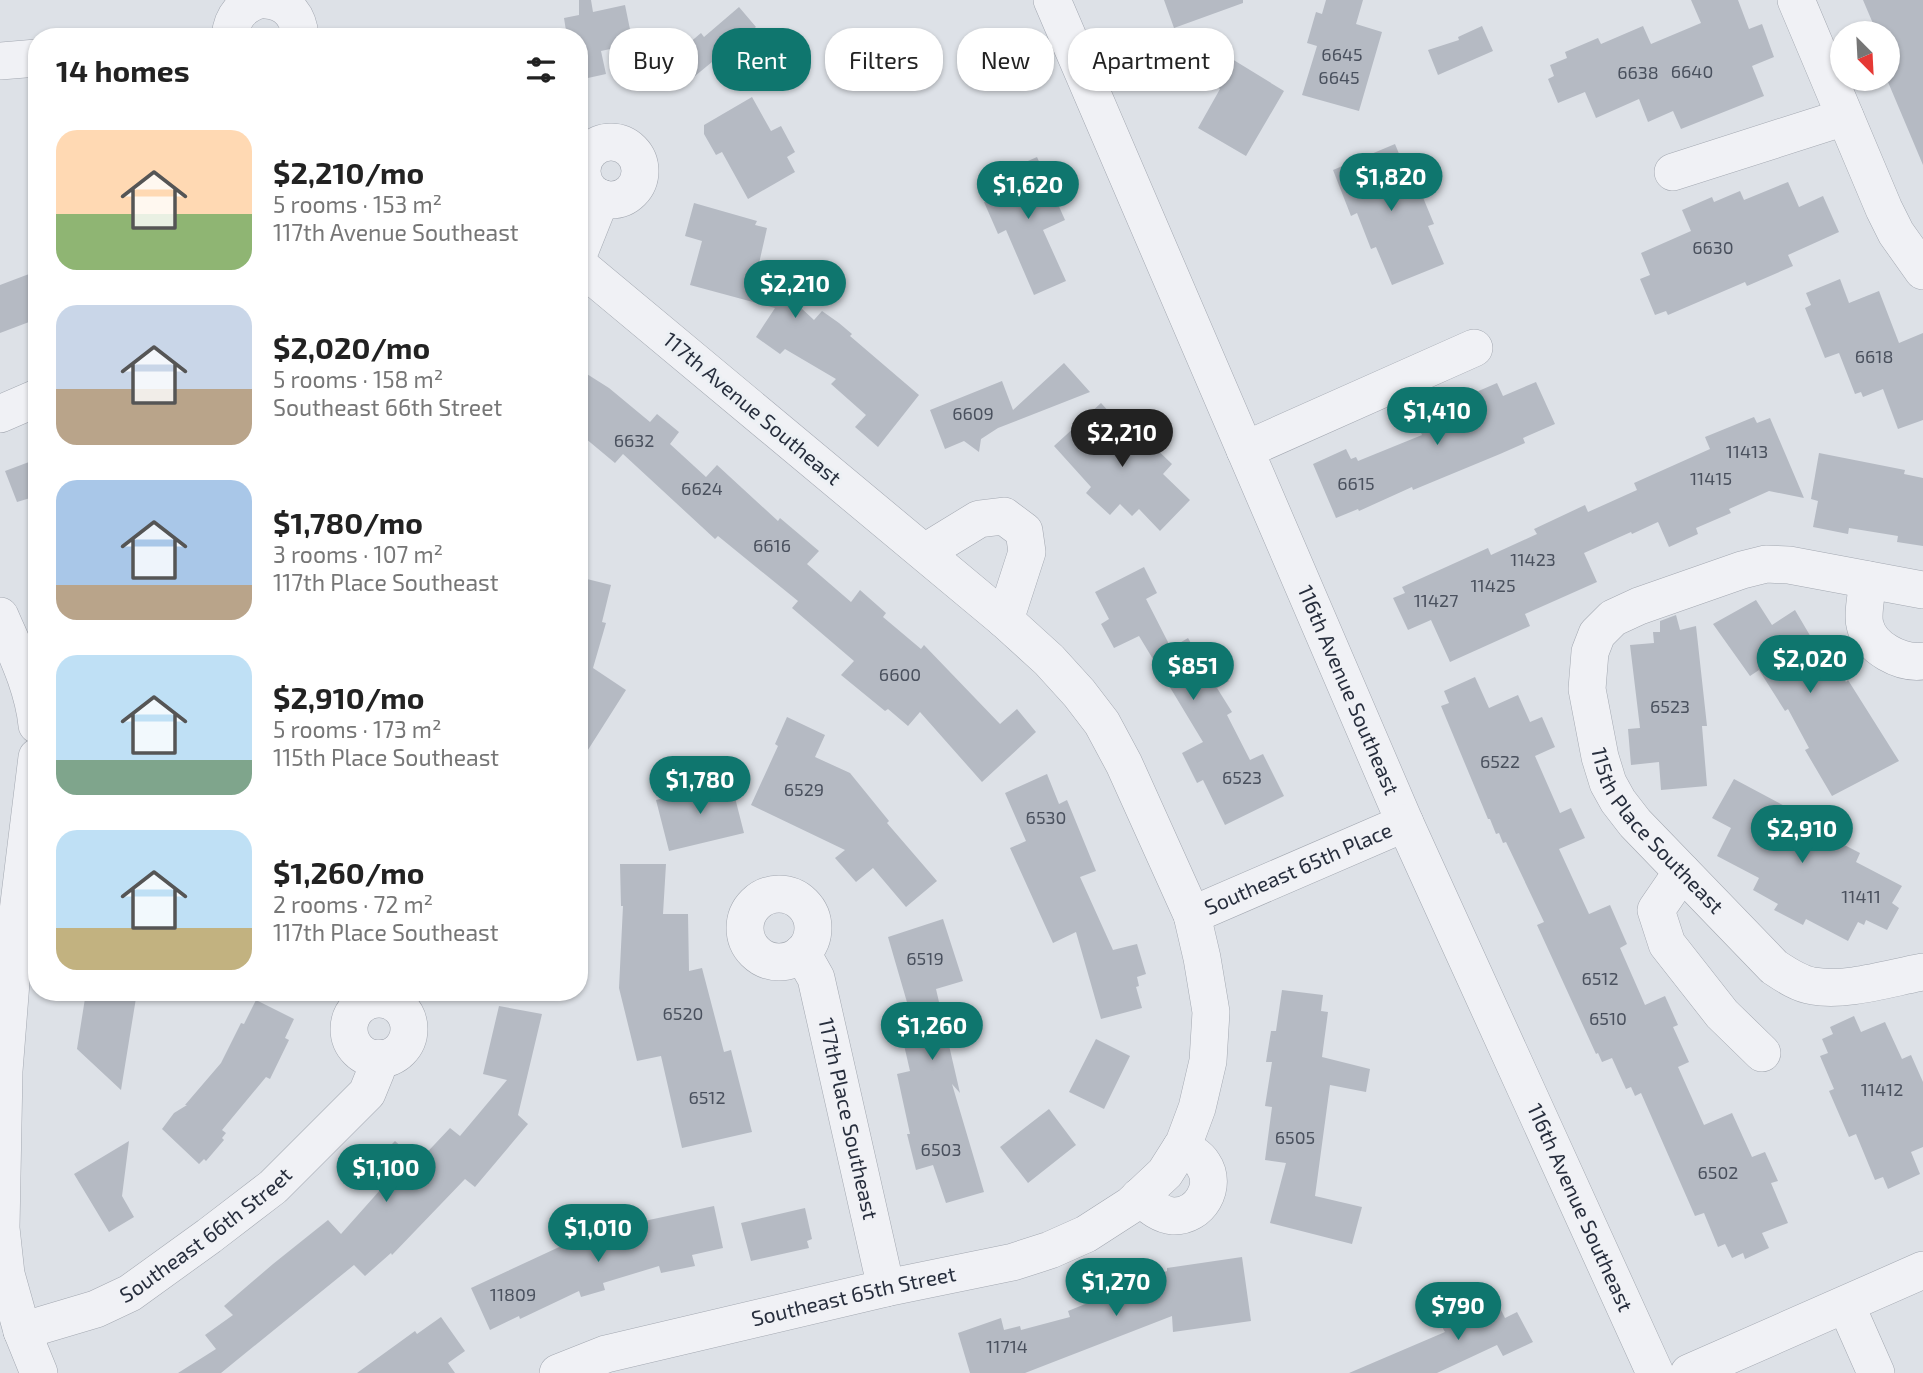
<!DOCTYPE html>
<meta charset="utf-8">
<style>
:root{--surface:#fff;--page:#f6f6f6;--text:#222;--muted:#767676;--accent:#0f766e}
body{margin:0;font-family:"Exo 2",sans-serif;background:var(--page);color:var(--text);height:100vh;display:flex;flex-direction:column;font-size:26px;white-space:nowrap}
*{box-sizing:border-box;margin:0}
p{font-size:23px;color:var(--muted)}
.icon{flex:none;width:38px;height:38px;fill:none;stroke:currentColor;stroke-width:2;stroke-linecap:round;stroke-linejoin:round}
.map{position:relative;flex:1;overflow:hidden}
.side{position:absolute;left:28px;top:28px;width:560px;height:973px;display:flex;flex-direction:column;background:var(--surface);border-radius:28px;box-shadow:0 2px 5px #0004}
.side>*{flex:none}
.banner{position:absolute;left:609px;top:28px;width:665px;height:63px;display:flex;gap:14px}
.needle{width:46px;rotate:156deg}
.buttons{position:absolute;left:1830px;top:21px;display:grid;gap:14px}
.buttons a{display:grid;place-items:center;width:70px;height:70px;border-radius:50%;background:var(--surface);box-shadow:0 2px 5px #0004;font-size:35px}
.price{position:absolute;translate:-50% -60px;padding:0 16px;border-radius:24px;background:var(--accent);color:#fff;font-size:23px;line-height:46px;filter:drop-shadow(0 2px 4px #0008)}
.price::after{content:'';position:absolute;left:50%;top:42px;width:21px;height:16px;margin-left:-10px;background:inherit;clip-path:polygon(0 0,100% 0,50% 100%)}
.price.active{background:#222;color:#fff}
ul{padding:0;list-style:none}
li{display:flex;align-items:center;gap:21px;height:175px;padding:0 28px}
li span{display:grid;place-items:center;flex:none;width:196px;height:140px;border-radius:21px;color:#555}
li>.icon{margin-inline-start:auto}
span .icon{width:84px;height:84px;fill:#fffc;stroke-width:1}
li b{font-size:30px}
h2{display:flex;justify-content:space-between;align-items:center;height:84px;padding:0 28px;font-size:30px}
.pill{padding:0 24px;border-radius:28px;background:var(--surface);box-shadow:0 2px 5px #0004;font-size:24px;line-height:63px}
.pill.active{background:var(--accent);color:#fff}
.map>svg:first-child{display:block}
</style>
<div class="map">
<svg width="1923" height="1373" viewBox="0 0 1923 1373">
<rect width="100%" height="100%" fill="#dde1e7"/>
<!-- building -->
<path fill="#b5bac3" d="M579 0H591L593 12 625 5 633 44 601 51 606 74 579 80V37H567L564 18 579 15Z
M1164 0H1243V3L1174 28Z
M1326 0H1363L1356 24 1382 32 1359 111 1302 95 1317 46 1307 43 1316 12 1322 14Z
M1691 0H1738L1749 29 1762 24 1774 57 1752 66 1764 96 1681 129 1673 111 1648 122 1639 99 1596 118 1585 92 1558 103 1548 79 1554 76 1550 65 1567 58 1565 52 1598 38 1601 44 1643 26 1651 44 1701 23Z
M1863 0H1923V165L1888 82V33H1877Z
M739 7 756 27 750 32 761 43 755 49 765 60 735 87 712 62 695 76 676 54 701 33 704 37Z
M1482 26 1493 51 1438 75 1428 50 1459 40 1458 37Z
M1232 59 1284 91 1246 156 1198 128 1220 89 1216 86Z
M752 97 771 131 781 126 795 152 787 157 795 172 748 199 722 152 716 155 704 134V125Z
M1395 144 1407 173 1412 171 1434 224 1428 226 1444 264 1392 285 1376 247 1371 249 1357 213 1351 216 1333 170Z
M1037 157 1065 220 1043 230 1066 281 1034 295 1006 230 998 234 984 202 999 195 991 177Z
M1788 182 1799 207 1823 196 1839 232 1788 255 1793 266 1747 286 1745 282 1668 315 1666 311 1655 315 1640 279 1650 275 1641 253 1691 231 1682 210 1712 197 1714 202 1740 191 1744 200Z
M694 203 757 221 755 225 767 228 758 268 814 320 822 311 839 323 852 334 850 336 919 395 878 447 855 427 866 415 831 384 836 379 785 349 780 354 756 337 775 308 690 285 702 241 685 236Z
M37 271V319L0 333V285Z
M1840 279 1849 303 1879 291 1899 343 1923 333V420L1898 429 1883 389 1863 397 1861 392 1855 394 1839 353 1825 358 1805 308 1811 305 1806 293Z
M1064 363 1090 392 998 428 981 439 979 452 964 441 945 449 930 410 1002 381 1013 410Z
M579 369 609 388 650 422 657 414 679 432 670 444 706 477 717 465 778 521 780 518 819 551 807 564 851 602 860 590 886 613 883 617 921 649 924 645 1000 724 1017 709 1036 732 982 782 920 712 908 726 888 709 885 711 841 675 854 661 792 608 798 601 718 536 715 539 623 454 615 463 579 433Z
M1536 382 1555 424 1523 438 1525 443 1500 454 1413 490 1412 487 1359 511 1358 509 1336 518 1313 464 1346 449 1351 459 1356 457 1358 461 1422 435 1415 419 1467 396 1497 383 1503 396Z
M1101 403 1141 447 1147 440 1172 464 1163 474 1190 500 1160 531 1139 509 1132 516 1120 504 1110 515 1086 493 1091 487 1054 446Z
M1754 417 1757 423 1770 418 1804 498 1769 491 1729 509 1731 513 1696 528 1698 534 1669 547 1658 522 1632 534 1631 532 1584 553 1597 582 1525 614 1530 626 1450 662 1431 620 1408 630 1393 598 1405 593 1402 587 1488 548 1491 555 1537 534 1534 529 1585 505 1588 512 1637 490 1634 483 1710 449 1705 437Z
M1819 453 1905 470 1904 474 1923 478V546L1897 542 1898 536 1849 528 1848 534 1813 527 1818 501 1811 499Z
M37 459V496L17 502 5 471Z
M1144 567 1157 593 1146 599 1171 648 1188 638 1203 664 1214 657 1229 681 1217 688 1232 712 1227 715 1250 760 1263 754 1284 796 1225 825 1203 780 1197 783 1182 753 1203 742 1139 636 1114 648 1101 624 1109 619 1095 592Z
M579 577 611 585 602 622 606 623 593 668 626 690 579 764Z
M1756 600 1772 625 1795 610 1815 644 1821 640 1846 682 1848 680 1899 761 1832 796 1805 750 1809 748 1788 709 1785 711 1759 670 1750 676 1713 624Z
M1676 615 1680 630 1696 626 1707 726H1702L1707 786 1661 790 1659 762 1631 765 1628 729 1640 728 1630 645 1654 643 1653 632H1660V621Z
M1475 677 1489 708 1518 695 1530 722 1542 717 1555 747 1535 756 1560 813 1571 808 1585 838 1559 849 1589 914 1610 905 1627 944 1620 948 1645 1005 1665 996 1678 1025 1673 1027 1689 1062 1678 1067 1704 1125 1732 1113 1752 1157 1765 1152 1778 1181 1771 1183 1788 1223 1762 1233 1769 1248 1745 1259 1743 1253 1732 1258 1725 1244 1718 1247 1704 1213 1695 1216 1641 1093 1635 1096 1631 1087 1626 1089 1612 1058 1602 1062 1598 1053 1596 1054 1537 925 1544 922 1506 842 1503 843 1499 833 1496 834 1490 819H1488L1441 706 1449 703 1444 691Z
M787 717 825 735 815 757 850 773 889 821 887 823 937 881 906 907 873 868 856 882 835 858 845 850 751 805 778 746 775 744Z
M1047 774 1059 804 1067 800 1096 871 1080 877 1113 950 1137 944 1146 974 1137 977 1139 986 1136 987 1142 1008 1101 1019 1076 932 1053 943 1010 848 1026 841 1005 793Z
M1734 779 1822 826 1819 832 1860 853 1856 862 1902 886 1892 903 1899 908 1887 930 1866 920 1864 925 1858 922 1848 941 1806 919 1803 925 1774 910 1778 904 1753 890 1759 878 1717 856 1731 828 1712 818Z
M731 782 744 833 669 851 656 800Z
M620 864H666L663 914H688L689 971 702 968 724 1052 731 1050 752 1132 682 1148 661 1056 637 1061 619 988 623 906H621Z
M943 919 963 981 936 989 960 1093 952 1084 984 1192 946 1203 933 1165 916 1170 907 1134H910L897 1074 910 1071 898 1019 911 1016 888 937Z
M1282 990 1323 995 1321 1011 1328 1012 1322 1057 1370 1069 1366 1092 1330 1085 1315 1196 1362 1207 1352 1244 1270 1223 1286 1163 1265 1160 1272 1107 1265 1106 1272 1062H1266L1271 1031H1276Z
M86 992H137L121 1090 77 1049Z
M256 1000 294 1019 285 1038 289 1040 270 1079 266 1077 222 1130 226 1133 222 1138 224 1140 206 1161 204 1159 199 1164 162 1129 174 1113 187 1105H185L221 1063 241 1023 244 1024Z
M499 1006 542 1014 518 1115 528 1124 475 1187 465 1179 392 1255 391 1253 365 1276 354 1265 221 1373H178L216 1349 205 1335 233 1315 224 1306 273 1264 328 1220 341 1234 389 1180 372 1164 395 1141 418 1162 450 1128 460 1136 507 1080 483 1074Z
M1854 1016 1861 1032 1885 1022 1902 1059 1911 1055 1923 1082V1147L1911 1152 1920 1174 1888 1189 1883 1177 1875 1180 1856 1134 1849 1137 1829 1091 1834 1089 1820 1056 1828 1053 1822 1039 1833 1034 1830 1027Z
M1096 1039 1130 1056 1104 1109 1069 1092Z
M1049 1109 1076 1145 1028 1183 1000 1147Z
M129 1141 122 1196 134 1217 109 1232 74 1174Z
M714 1206 723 1248 692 1255 695 1266 661 1273 659 1266 603 1283 605 1290 581 1297 579 1291 520 1319 519 1316 490 1330 471 1288 570 1242 621 1226Z
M805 1208 812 1239 807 1241 809 1248 751 1261 741 1223Z
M1242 1257 1251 1321 1173 1332 1172 1316 1025 1373H970L958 1333 1001 1318 1004 1330 1020 1326 1021 1330 1070 1317 1068 1311 1167 1271V1268Z
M1494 1296 1505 1318 1517 1312 1533 1342 1503 1356 1497 1345 1437 1373H1349L1445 1332 1441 1325 1462 1314 1461 1312Z
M441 1317 465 1351 448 1363 455 1373H357L415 1331 417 1334Z"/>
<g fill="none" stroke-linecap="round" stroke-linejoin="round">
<defs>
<g id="minor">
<path d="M266 0C287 1 299 17 300 37"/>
<path id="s1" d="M1052 0 1405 823 1655 1373"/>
<path d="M1796 0 1884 209 1896 233 1923 271"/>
<path d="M230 37C232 17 241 6 259 0"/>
<path d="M0 61 37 58"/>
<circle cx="611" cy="171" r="29"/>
<path d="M1673 172 1845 117"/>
<path d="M579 253 601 198"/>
<path d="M0 414 37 398"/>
<path d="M1245 450 1474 348"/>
<path d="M925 552 979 519 1004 516 1024 531 1027 552 1005 620"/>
<path d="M1868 580C1867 592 1862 614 1865 625 1870 648 1901 664 1923 661"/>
<path id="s2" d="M1923 590 1789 565 1766 564 1742 570 1639 606 1613 618 1597 634 1590 652 1587 689 1600 757 1608 783 1618 801 1635 823 1774 967C1786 975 1799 984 1813 986 1846 992 1890 978 1923 972"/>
<path d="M0 616C15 651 33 686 37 725"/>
<path d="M37 757 14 944 4 1071 1 1228 6 1274 22 1331 39 1373"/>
<path d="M1682 872 1656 910 1667 944 1722 1014 1762 1053"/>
<circle cx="779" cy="928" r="34"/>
<path id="s3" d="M1192 915 1405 823"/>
<path id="s4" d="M802 953 816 978 886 1288"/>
<circle cx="379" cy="1029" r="30"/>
<path d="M1139 1197C1149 1205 1160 1215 1173 1216 1200 1217 1218 1186 1203 1164 1198 1156 1190 1152 1181 1148"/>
<path d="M1846 1305 1876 1373"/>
<path id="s5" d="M22 1331 96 1309 130 1293 209 1236 273 1187 367 1093 376 1071 378 1058"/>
<path id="s6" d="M558 1373 606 1354 886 1288 1013 1262 1050 1250 1086 1234 1131 1205 1165 1173 1184 1143 1197 1108 1208 1061 1211 1012 1202 958 1192 915 1124 764 1102 723 1079 693 1049 660 1005 620 579 265"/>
<path d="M1689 1373 1923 1270"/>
</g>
</defs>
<!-- minor casing -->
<use href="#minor" stroke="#a3a8b1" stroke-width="38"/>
<!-- minor -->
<use href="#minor" stroke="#f0f1f5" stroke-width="37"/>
</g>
<g text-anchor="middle" stroke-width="6" stroke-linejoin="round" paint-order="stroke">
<!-- number labels -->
<g font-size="18" fill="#4a515e">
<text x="1342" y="61">6645</text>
<text x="1692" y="78">6640</text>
<text x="1638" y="79">6638</text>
<text x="1339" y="84">6645</text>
<text x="1713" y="254">6630</text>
<text x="1874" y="363">6618</text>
<text x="973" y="420">6609</text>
<text x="634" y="447">6632</text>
<text x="1747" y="458">11413</text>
<text x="1711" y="485">11415</text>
<text x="1356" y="490">6615</text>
<text x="702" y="495">6624</text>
<text x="772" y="552">6616</text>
<text x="1533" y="566">11423</text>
<text x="1493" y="592">11425</text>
<text x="1436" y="607">11427</text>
<text x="900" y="681">6600</text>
<text x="1670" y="713">6523</text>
<text x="1500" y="768">6522</text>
<text x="1242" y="784">6523</text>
<text x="804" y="796">6529</text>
<text x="1046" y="824">6530</text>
<text x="1861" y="903">11411</text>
<text x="925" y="965">6519</text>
<text x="1600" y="985">6512</text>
<text x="683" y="1020">6520</text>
<text x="1608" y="1025">6510</text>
<text x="1882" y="1096">11412</text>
<text x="707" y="1104">6512</text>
<text x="1295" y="1144">6505</text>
<text x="941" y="1156">6503</text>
<text x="1718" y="1179">6502</text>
<text x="513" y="1301">11809</text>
<text x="1007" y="1353">11714</text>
</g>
<!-- street labels -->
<g font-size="21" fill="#272e3d" stroke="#ecf0f4">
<text transform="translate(752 409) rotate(40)" y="7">117th Avenue Southeast</text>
<text dy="7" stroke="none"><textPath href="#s1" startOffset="751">116th Avenue Southeast</textPath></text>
<text dy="7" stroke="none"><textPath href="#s2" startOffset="564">115th Place Southeast</textPath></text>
<text dy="7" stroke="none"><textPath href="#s3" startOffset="116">Southeast 65th Place</textPath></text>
<text dy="7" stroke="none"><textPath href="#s4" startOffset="173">117th Place Southeast</textPath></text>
<text dy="7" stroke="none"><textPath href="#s1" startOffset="1318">116th Avenue Southeast</textPath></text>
<text dy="7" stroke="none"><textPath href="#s5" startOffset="210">Southeast 66th Street</textPath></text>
<text dy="7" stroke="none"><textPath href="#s6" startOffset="306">Southeast 65th Street</textPath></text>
</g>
</g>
</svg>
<div class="buttons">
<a><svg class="needle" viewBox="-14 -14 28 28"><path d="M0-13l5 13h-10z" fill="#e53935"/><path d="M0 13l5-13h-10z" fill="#767676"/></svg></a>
</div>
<b class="price" style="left:1391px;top:213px">$1,820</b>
<b class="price" style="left:1028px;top:221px">$1,620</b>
<b class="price" style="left:795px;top:320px">$2,210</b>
<b class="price" style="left:1437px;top:447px">$1,410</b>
<b class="price active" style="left:1122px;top:469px">$2,210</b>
<b class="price" style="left:1810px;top:695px">$2,020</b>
<b class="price" style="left:1193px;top:702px">$851</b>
<b class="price" style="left:700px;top:816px">$1,780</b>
<b class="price" style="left:1802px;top:865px">$2,910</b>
<b class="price" style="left:932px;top:1062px">$1,260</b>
<b class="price" style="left:386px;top:1204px">$1,100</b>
<b class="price" style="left:598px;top:1264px">$1,010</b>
<b class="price" style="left:1116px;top:1318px">$1,270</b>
<b class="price" style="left:1458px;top:1342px">$790</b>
<div class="banner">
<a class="pill">Buy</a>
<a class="pill active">Rent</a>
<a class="pill">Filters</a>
<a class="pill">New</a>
<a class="pill">Apartment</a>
</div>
<section class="side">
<h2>14 homes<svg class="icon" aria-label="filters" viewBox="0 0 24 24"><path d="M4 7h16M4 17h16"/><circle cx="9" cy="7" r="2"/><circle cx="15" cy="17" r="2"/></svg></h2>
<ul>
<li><span style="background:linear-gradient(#ffd9b3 60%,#8fb573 0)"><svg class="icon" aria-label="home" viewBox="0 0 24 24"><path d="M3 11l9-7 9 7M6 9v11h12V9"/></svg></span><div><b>$2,210/mo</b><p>5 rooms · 153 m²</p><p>117th Avenue Southeast</p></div></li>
<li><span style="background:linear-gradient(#c9d6e8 60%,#b9a48a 0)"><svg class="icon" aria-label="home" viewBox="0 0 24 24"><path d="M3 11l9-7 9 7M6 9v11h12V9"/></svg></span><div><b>$2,020/mo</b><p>5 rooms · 158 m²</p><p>Southeast 66th Street</p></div></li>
<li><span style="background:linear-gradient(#a9c7e8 75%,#b9a48a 0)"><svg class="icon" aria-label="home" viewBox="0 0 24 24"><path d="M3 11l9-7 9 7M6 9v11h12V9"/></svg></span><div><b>$1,780/mo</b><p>3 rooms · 107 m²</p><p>117th Place Southeast</p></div></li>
<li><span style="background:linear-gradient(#bfe0f5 75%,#7fa58c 0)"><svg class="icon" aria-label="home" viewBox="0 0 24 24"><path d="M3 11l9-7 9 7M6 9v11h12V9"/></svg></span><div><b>$2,910/mo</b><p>5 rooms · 173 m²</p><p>115th Place Southeast</p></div></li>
<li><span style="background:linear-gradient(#bfe0f5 70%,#c2b280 0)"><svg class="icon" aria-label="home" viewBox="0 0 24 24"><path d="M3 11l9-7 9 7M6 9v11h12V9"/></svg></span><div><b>$1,260/mo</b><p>2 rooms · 72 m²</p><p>117th Place Southeast</p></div></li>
</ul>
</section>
</div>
